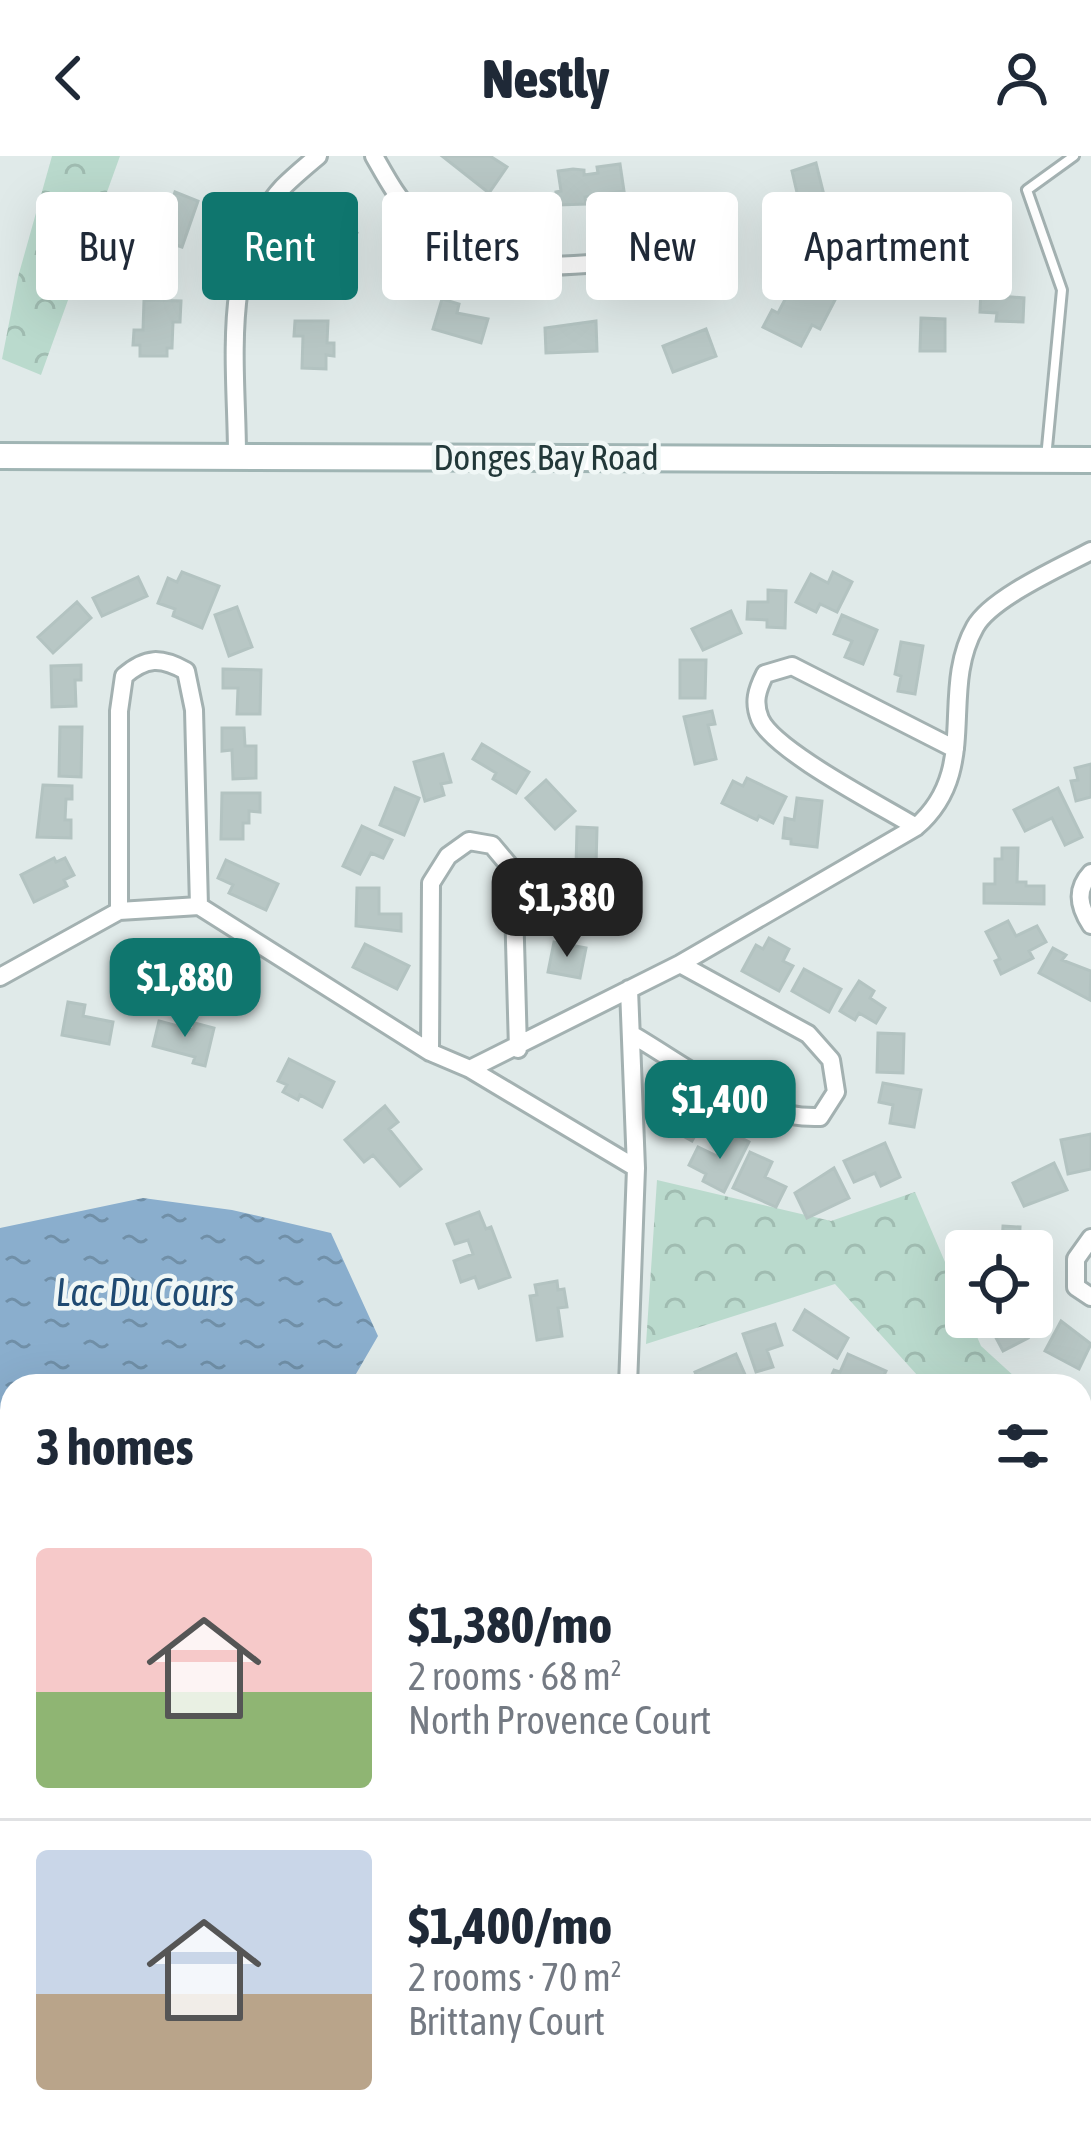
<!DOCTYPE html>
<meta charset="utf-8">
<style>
:root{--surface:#fff;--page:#f2f2f3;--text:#1f2937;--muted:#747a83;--line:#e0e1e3;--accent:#0f766e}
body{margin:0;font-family:"Asap Condensed",sans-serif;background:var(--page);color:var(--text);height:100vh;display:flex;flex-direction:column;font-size:45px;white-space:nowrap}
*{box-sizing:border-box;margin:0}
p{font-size:39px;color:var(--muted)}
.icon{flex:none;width:66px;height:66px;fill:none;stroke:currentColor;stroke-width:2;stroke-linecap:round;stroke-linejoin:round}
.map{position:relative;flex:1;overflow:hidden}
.panel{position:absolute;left:0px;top:1218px;width:1092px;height:771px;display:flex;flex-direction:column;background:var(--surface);border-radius:36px 36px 0 0;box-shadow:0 12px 48px #0002}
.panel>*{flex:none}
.guide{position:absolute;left:36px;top:36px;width:1020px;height:108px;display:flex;gap:24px}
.controls{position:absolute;left:945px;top:1074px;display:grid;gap:24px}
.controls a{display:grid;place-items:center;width:108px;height:108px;border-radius:12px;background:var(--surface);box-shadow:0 12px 48px #0002;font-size:60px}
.price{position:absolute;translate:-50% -102px;padding:0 27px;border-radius:24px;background:var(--accent);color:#fff;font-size:39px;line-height:78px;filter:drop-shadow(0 3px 6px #0008)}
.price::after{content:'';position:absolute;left:50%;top:72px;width:36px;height:27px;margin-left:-18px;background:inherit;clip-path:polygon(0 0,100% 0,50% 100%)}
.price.on{background:#222;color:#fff}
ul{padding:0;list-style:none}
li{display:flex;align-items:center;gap:36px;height:300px;padding:0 36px}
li+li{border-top:3px solid var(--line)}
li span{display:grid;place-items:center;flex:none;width:336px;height:240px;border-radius:12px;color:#555}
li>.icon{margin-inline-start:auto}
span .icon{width:144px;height:144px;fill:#fffc;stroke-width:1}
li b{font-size:51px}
h2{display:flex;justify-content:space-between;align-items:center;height:144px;padding:0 36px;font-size:51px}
.tag{padding:0 42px;border-radius:12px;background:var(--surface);box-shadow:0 12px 48px #0002;font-size:42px;line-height:108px}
.tag.on{background:var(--accent);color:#fff}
header{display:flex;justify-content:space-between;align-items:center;height:156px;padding:0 36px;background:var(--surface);font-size:54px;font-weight:800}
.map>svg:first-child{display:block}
</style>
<header><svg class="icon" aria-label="back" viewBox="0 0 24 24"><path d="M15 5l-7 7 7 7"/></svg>Nestly<svg class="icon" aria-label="person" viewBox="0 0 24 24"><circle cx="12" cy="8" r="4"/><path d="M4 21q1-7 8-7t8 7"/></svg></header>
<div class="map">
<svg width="1091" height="1988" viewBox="0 0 1091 1988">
<defs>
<pattern id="forest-crowns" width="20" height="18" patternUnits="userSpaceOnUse" patternTransform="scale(3)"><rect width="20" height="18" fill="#badacd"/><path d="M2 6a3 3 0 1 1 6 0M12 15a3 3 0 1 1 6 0" fill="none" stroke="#a0bcb1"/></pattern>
<pattern id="water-ripples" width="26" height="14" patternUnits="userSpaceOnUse" patternTransform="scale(3)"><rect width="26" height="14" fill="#8aaecd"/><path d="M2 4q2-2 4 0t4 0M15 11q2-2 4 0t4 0" fill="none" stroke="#708fa7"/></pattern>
</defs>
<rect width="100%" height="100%" fill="#e0eae9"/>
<!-- forest -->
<path fill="url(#forest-crowns)" d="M52 0H120L41 219 2 203 18 121Z
M657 1024 831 1065 915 1036 981 1190 1025 1230H927L835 1128 646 1188Z
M1080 1646 1091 1653V1825L1080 1818Z"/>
<!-- water -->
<path fill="url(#water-ripples)" d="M143 1042 232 1054 331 1077 378 1180 349 1230H12V1977H913L921 1988H0V1072Z"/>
<!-- building -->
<path fill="#b8c7c5" stroke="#b3c3c1" stroke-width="3" d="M442 0H490L507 11 489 37Z
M816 7 826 47 834 44 838 58 830 61 833 73 815 78 810 65 804 67 792 15Z
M620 8 624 35 585 41 586 48 558 49 556 36 561 35 558 15 573 13 584 14V19L598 17 597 11Z
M175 36 198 45 182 91 158 83Z
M334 66 357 77 332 124 312 116Z
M785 112 837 140 820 173 812 169 801 190 763 171 772 154 778 157 790 134 777 127Z
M981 132 1000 133 999 140 1024 142 1023 166 996 165 997 157 980 156Z
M442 143 459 148 457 157 488 163 481 187 433 173Z
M144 144 181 145 180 166H173L172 192H167V200H140V189H133L134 174H143Z
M921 162 945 163V195H920Z
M295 165H328L327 187H334V200L326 199V213L302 212 303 180H294Z
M596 165 597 195 546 197 545 172Z
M706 173 716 200 673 216 663 190Z
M182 416 219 430 202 472 173 460 175 453 158 447 168 422 177 426Z
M833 416 852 426 837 456 820 448 816 456 796 446 811 418 828 427Z
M138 421 147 440 102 460 93 442Z
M768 434 786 435 785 472 767 471V464L747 463 748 446H768Z
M77 446 91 462 53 497 38 481Z
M237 451 252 491 229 500 215 459Z
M731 455 741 477 703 494 692 473Z
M842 459 877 474 863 508 845 501 852 485 834 478Z
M901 486 923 490 915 538 898 535 901 520 895 518Z
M680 504H706L705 542H680Z
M81 509V524H75L76 550 52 551 51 510Z
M223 513 261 514 260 558H237L238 532H223Z
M712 555 715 568 708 569 716 603 695 608 684 561Z
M60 571H82L81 621 59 620Z
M222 572H244L245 590H256V622L233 623 232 594 222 595Z
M482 588 529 616 516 637 493 623 496 617 473 603Z
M443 598 451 626 441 628 444 639 425 645 414 606Z
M1091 608V641L1076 645 1071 625 1078 624 1075 612Z
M747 622 786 641 773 667 759 660 757 664 722 647 733 625 743 630Z
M546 624 575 655 555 673 526 642Z
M43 629 72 630V643H66L65 664H71V682L37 681Z
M395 632 419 642 404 679 380 669Z
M1058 632 1082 681 1065 689 1052 662 1025 675 1014 654Z
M222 637H260V656L249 655V667H243V683H221Z
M797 642 822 645 817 691 791 688V683L783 682 785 662 794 664Z
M362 670 392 684 383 702 371 697 360 718 343 710Z
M577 671 597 672 596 711H576Z
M1002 692H1018L1017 726H1026V730H1044V748L984 747V728H995V703H1002Z
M54 702 56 706 65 702 74 719 64 724 67 730 34 746 21 719Z
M226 704 278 728 266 754 229 737 233 729 218 722Z
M540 730H569L568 760 539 759Z
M357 732H379V758H401V775L356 770Z
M1008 765 1016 780 1037 770 1046 786 1029 795 1033 802 1001 818 995 805 1000 803 986 776Z
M769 782 789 793 783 805 793 810 779 835 742 815 756 789 763 793Z
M554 786 586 792 580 822 548 816Z
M365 788 409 810 397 833 353 811Z
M1053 792 1066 799 1062 804 1091 815 1090 844 1039 817Z
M804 813 841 833 829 856 792 835Z
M859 825 874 835 870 842 885 852 876 867 859 857 855 864 840 855Z
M68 846 85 849 83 860 113 866 109 888 62 879Z
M159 865 193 874 195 867 214 872 205 910 193 907 195 901 153 890Z
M878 877 904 878 903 917 877 916Z
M289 903 334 926 322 951 300 939 298 944 283 936 287 929 278 925Z
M883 927 921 934 914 971 890 967 893 949 879 946Z
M668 929 710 953 692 985 672 974 678 962 656 950Z
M385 950 398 966 389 973 421 1013 400 1030 373 999 364 1006 345 984Z
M730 976 749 986 724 1036 703 1025 706 1018 689 1009 698 991 717 1000Z
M1091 978V1013L1068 1018 1061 984Z
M885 987 900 1021 881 1030 875 1017 854 1026 844 1005Z
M750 996 772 1006 765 1021 786 1031 776 1051 733 1032Z
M1054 1007 1067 1034 1024 1050 1013 1027Z
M834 1012 849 1042 807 1062 795 1037Z
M479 1056 486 1073 491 1071 510 1121 479 1132 475 1121 461 1126 454 1105 473 1098 468 1084 455 1088 447 1068Z
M1003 1070 1020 1071 1019 1095H997V1087L1002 1088Z
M557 1125 558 1134 564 1133 567 1151 558 1152 562 1180 537 1184 530 1140 537 1139 535 1129Z
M805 1154 848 1182 837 1202 794 1174Z
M985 1161H1017L1028 1182 1003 1195Z
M1061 1165 1091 1188 1079 1213 1045 1195Z
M775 1168 782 1189 767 1194 773 1211 756 1216 743 1178Z
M736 1198 750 1230H731L729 1226 701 1230 695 1216Z
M848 1198 886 1215 879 1230H863L849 1224 846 1230 828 1227 834 1214 840 1216Z
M1091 1329V1362L1080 1367 1085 1377 1080 1379V1343L1084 1341 1080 1334Z"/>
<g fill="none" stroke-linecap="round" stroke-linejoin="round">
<defs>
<path id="lane" d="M1046 302 1062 134 1027 34 1074 0"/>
<path id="street" d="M374 0C386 21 398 44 416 61 485 126 578 112 663 97
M663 89a32 32 0 1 1 64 0a32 32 0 1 1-64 0Z
M237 299C237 213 219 100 283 31 294 20 306 10 318 0
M916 671C882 650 774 595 760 563 753 546 757 534 765 518L792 510 955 593
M1091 717C1075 734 1079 751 1091 769
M119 755V555L124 520C146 501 161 501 186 515L194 554 199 750
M0 821 119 755 199 750 430 896 470 913 636 1012
M631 878C688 911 751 964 820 961L836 936 831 904 808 878 680 808
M430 896 431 727 448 700 469 685 492 689 513 714 518 893
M470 913 680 808 916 671C982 614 938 537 975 471 991 442 1061 411 1091 395
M1091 1082 1076 1103V1131L1091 1141
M628 1230 636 1012 629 833
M1080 1454 1091 1449
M1080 1516 1091 1522
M1080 1829 1091 1836"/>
<path id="secondary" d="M0 300 1091 304"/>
</defs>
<!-- lane casing -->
<use href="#lane" stroke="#a3b1b1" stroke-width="14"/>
<!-- street casing -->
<use href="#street" stroke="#a3b1b1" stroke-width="22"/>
<!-- secondary casing -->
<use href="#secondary" stroke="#a0b5b4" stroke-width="30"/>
<!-- path -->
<path stroke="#82acac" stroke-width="3" stroke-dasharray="6 9" stroke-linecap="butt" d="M1073 1977 1082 1988"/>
<!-- lane -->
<use href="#lane" stroke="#fff" stroke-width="8"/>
<!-- street -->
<use href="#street" stroke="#fff" stroke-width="16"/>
<!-- secondary -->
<use href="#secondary" stroke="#fff" stroke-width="24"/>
</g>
<g text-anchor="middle" stroke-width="9" stroke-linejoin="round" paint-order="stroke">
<!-- street labels -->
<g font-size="36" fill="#223839" stroke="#f0f7f6">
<text x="546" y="314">Donges Bay Road</text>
</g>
<!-- water labels -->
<g font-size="39" font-style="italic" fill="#1f4a72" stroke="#f0f7f6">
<text x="145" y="1150">Lac Du Cours</text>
</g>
</g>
</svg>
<div class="controls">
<a><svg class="icon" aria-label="locate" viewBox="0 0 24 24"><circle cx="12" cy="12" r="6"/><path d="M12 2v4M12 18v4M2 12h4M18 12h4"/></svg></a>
</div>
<b class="price on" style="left:567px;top:804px">$1,380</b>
<b class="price" style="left:185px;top:884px">$1,880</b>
<b class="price" style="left:720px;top:1006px">$1,400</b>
<div class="guide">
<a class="tag">Buy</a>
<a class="tag on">Rent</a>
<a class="tag">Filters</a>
<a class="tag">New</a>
<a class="tag">Apartment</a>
</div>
<section class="panel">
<h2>3 homes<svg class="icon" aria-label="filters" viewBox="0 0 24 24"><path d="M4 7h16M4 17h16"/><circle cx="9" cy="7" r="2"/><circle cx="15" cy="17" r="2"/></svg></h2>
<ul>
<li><span style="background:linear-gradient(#f6c9c9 60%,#8fb573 0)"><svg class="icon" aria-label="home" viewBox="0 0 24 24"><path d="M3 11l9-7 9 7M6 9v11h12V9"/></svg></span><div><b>$1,380/mo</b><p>2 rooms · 68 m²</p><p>North Provence Court</p></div></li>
<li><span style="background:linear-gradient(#c9d6e8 60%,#b9a48a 0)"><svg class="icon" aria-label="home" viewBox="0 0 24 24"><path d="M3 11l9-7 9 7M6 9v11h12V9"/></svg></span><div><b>$1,400/mo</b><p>2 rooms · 70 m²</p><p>Brittany Court</p></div></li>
</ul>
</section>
</div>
